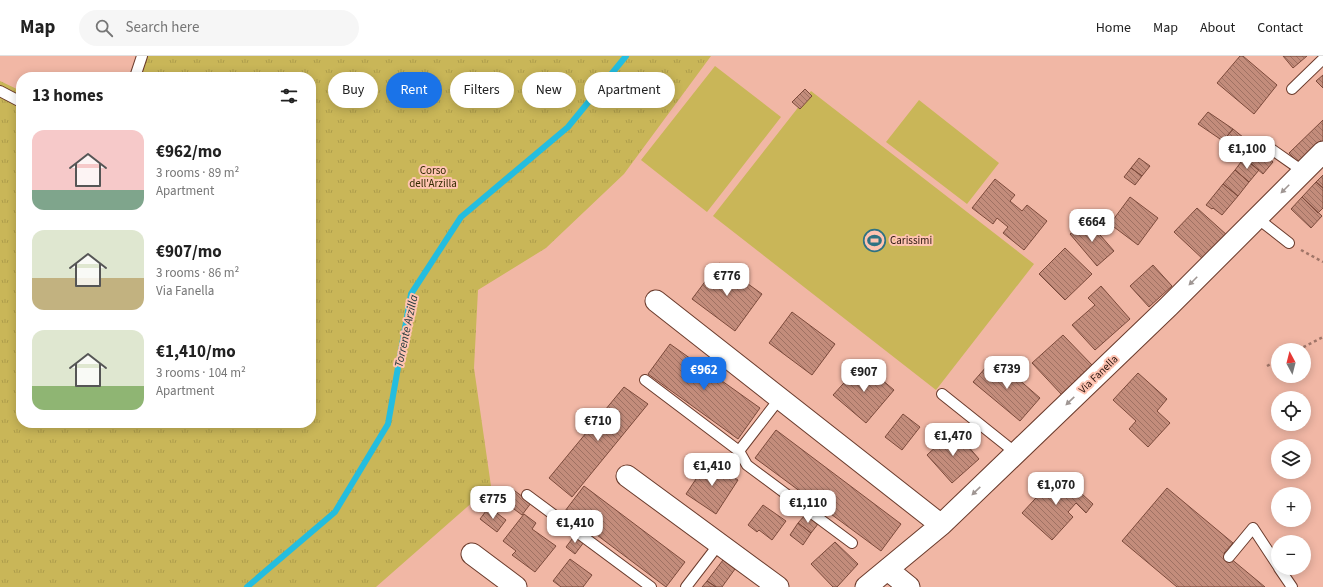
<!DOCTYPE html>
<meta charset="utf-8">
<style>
:root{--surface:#fff;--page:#f6f6f6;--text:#222;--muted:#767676;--line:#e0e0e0;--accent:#1a73e8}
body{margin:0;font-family:"Source Sans 3",sans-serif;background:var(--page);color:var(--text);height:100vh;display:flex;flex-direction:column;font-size:15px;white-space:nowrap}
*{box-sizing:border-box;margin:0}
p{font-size:13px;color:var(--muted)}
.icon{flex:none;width:22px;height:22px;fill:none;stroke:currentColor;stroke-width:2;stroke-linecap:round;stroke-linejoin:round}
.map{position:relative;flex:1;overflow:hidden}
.details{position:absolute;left:16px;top:16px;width:300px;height:356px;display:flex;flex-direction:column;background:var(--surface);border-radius:16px;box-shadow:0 2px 10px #0003}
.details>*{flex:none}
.banner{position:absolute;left:328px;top:16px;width:380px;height:36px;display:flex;gap:8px}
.needle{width:26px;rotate:353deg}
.buttons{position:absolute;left:1271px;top:287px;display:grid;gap:8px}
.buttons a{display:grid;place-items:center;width:40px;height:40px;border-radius:50%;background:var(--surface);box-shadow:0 2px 10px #0003;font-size:20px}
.price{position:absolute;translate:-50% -34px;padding:0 9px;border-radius:8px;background:#fff;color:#222;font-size:13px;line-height:26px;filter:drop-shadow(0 1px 2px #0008)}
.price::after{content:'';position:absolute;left:50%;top:24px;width:12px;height:9px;margin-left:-6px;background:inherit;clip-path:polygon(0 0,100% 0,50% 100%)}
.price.current{background:var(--accent);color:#fff}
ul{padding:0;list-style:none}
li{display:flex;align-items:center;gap:12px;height:100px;padding:0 16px}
li span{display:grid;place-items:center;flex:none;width:112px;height:80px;border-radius:12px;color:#555}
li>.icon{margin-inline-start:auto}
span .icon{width:48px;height:48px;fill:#fffc;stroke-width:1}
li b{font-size:17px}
h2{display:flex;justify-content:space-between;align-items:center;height:48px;padding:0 16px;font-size:17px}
.tag{padding:0 14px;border-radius:18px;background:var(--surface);box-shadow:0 2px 10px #0003;font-size:14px;line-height:36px}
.tag.current{background:var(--accent);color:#fff}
header{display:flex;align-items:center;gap:24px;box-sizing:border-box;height:56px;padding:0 20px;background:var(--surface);border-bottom:1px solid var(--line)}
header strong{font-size:19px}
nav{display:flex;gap:22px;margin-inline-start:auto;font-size:14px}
.search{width:280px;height:36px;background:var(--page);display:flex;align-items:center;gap:10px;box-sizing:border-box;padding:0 14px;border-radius:22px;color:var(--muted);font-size:15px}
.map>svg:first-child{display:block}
</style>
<header>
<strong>Map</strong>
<div class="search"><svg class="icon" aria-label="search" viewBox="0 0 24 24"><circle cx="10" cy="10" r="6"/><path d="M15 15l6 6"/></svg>Search here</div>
<nav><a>Home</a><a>Map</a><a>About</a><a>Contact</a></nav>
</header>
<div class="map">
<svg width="1323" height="531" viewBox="0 0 1323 531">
<defs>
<pattern id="park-tufts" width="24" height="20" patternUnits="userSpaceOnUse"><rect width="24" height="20" fill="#c9b658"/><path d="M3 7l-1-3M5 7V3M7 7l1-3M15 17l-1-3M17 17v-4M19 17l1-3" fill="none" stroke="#ad9c4b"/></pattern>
<pattern id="building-back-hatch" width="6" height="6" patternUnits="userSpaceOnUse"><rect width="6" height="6" fill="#c38c7b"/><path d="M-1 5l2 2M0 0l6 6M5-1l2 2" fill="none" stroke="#9f7163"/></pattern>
</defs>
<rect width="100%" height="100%" fill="#f1b7a5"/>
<!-- park -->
<path fill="url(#park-tufts)" d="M147 0H711L624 118 546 192 478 234 474 312 491 430 376 531H0V25L21 35V367H311V21H140Z"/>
<!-- pitch -->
<path fill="#c9b658" d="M715 10 781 61 707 156 641 104Z
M811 35 1034 208 936 334 713 160Z
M919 44 999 107 967 148 886 86Z"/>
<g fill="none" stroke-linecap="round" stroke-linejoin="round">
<!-- stream -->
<path stroke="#24bddf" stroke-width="6" d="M247 531 335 456 388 368 411 238 461 161 568 71 626 0"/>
</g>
<!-- building -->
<path fill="url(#building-back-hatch)" stroke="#7c4a3b" d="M1240 0H1243L1277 29 1254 58 1217 27Z
M1283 0H1307L1293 12Z
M1323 19V32L1316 25Z
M805 33 812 40 800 53 792 46Z
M1208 56 1233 73 1223 85 1198 68Z
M1323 64V86L1300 109 1289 97Z
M1233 73 1254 90 1244 102 1223 85Z
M1254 90 1273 106 1263 118 1244 102Z
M1139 102 1150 110 1142 120 1131 112Z
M1244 102 1259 114 1249 126 1235 114Z
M1131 112 1142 120 1135 129 1124 121Z
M1235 114 1249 126 1238 140 1223 128Z
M1323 119V132L1316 126Z
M995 123 1015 139 1010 145 1022 155 1027 149 1047 165 1024 194 1003 177 1008 171 997 162 993 168 972 152Z
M1316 126 1323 132V152L1318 157 1302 141Z
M1223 128 1238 140 1222 159 1213 152 1212 153 1206 149Z
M1130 141 1158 162 1138 189 1110 168Z
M1302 141 1322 160 1311 172 1291 153Z
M1197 152 1228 180 1205 205 1174 176Z
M1087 164 1114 195 1097 210 1070 178Z
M1065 192 1092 218 1065 244 1039 218Z
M719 207 762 238 735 275 692 243Z
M1153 209 1172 230 1149 251 1130 230Z
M1101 230 1130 263 1095 294 1072 269 1095 249 1088 242Z
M792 256 835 288 812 319 769 287Z
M1063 279 1093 310 1062 339 1032 307Z
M670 288 760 352 738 383 648 318Z
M994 302 1040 342 1020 365 973 326Z
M862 307 894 334 866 367 833 339Z
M1138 317 1167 343 1157 355 1170 367 1148 391 1129 373 1136 365 1113 344Z
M624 331 648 348 572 441 549 422Z
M903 358 920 371 902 394 885 381Z
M776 374 901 468 881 495 755 402Z
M954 374 979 403 952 427 927 399Z
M708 405 738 424 716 458 686 438Z
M1059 417 1093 448 1086 457 1076 447 1068 456 1073 461 1052 484 1022 457Z
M584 430 685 506 666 531 565 455Z
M511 432 531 447 522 459 502 444Z
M1167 432 1233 487 1224 497 1265 531H1177L1122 485Z
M763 449 786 465 772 484 759 474 757 476 748 469Z
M489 451 506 464 497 476 480 463Z
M524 458 536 467 532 473 556 490 535 516 512 499 516 495 503 485Z
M805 459 818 468 811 477 798 467Z
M798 467 811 477 803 489 790 479Z
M575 479 584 486 575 498 566 491Z
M835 486 858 508 837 531H833L811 508Z
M570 503 592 519 583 531H561L553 525Z
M723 504 735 513 722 531H716L707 525Z
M707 525 716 531H702Z"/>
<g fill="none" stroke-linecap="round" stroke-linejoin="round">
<defs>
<path id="lane" d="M135 21 142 0
M1292 33 1323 3
M0 35 21 46
M1264 88 1304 116
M1257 162 1289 187
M645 324 739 395 747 409 852 487
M942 338 1016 397
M739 395 780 342
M527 439 651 531
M1229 501 1253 472 1278 510
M1279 512 1292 531
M686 531 719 488"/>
<path id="street" d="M656 245 941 469
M627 420 778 531
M472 498 516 531
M888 514 909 531
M866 531 941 469 1169 250 1323 96"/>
</defs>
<!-- lane casing -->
<use href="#lane" stroke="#6b3b2c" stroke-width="12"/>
<!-- street casing -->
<use href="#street" stroke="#6b3b2c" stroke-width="23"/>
<!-- path -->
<path stroke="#a07568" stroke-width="2.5" stroke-dasharray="3 3" stroke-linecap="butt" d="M1301 194 1323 206
M1298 294 1323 281
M1267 310 1278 304"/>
<!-- lane -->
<use href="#lane" stroke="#fff" stroke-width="10"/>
<!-- street -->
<use href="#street" stroke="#fff" stroke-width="21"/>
</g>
<!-- one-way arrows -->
<defs><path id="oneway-solid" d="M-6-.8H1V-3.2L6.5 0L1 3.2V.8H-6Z"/></defs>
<g fill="#9f9693">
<use href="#oneway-solid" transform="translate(1285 133) rotate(135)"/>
<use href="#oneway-solid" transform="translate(1193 225) rotate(135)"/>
<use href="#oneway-solid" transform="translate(1070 345) rotate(136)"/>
<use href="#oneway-solid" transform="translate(976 435) rotate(136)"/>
</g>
<!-- icons -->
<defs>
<symbol id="stadium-ring" viewBox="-11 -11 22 22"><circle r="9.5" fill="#ffc4b2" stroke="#2f7283" stroke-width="1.5"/><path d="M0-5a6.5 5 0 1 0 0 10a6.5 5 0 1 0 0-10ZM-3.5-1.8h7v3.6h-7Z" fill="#2f7283"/></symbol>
</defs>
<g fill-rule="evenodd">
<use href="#stadium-ring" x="862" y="172" width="25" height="25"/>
</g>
<g text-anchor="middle" stroke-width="4" stroke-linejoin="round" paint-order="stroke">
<!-- park labels -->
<g font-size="11" fill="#332a00" stroke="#ffc4b2">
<text x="433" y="118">Corso<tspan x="433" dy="13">dell'Arzilla</tspan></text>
</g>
<!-- poi labels -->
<g font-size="11" fill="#2a150f" stroke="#ffc4b2" text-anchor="start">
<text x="890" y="188">Carissimi</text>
</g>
<!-- street labels -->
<g font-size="11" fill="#2a150f" stroke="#ffc4b2">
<text transform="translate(1098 318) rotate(-44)" y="4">Via Fanella</text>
</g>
<!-- water labels -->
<g font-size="12" font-style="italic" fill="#1d353b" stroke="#ffc4b2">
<text transform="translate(406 275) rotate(-78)" y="4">Torrente Arzilla</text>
</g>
</g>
</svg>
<div class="buttons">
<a><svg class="needle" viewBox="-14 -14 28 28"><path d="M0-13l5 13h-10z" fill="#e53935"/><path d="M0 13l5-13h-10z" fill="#767676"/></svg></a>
<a><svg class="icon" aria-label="locate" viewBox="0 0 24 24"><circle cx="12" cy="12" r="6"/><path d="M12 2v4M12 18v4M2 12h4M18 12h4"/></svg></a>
<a><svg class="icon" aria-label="layers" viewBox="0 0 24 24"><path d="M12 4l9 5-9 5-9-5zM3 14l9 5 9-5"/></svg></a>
<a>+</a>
<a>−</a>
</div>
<b class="price" style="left:1247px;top:114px">€1,100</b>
<b class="price" style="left:1092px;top:187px">€664</b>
<b class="price" style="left:727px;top:241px">€776</b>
<b class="price" style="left:1007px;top:334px">€739</b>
<b class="price current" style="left:704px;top:335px">€962</b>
<b class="price" style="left:864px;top:337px">€907</b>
<b class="price" style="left:598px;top:386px">€710</b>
<b class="price" style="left:953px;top:401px">€1,470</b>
<b class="price" style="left:712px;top:431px">€1,410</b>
<b class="price" style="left:1056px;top:450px">€1,070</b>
<b class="price" style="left:493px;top:464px">€775</b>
<b class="price" style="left:808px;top:468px">€1,110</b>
<b class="price" style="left:575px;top:488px">€1,410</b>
<div class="banner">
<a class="tag">Buy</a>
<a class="tag current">Rent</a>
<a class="tag">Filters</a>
<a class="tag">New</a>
<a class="tag">Apartment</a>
</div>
<section class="details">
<h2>13 homes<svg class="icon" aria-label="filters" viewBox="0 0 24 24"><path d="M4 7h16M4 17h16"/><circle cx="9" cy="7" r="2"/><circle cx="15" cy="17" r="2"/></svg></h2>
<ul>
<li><span style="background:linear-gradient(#f6c9c9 75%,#7fa58c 0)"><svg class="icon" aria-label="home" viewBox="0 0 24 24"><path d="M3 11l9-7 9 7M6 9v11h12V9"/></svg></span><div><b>€962/mo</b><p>3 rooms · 89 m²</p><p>Apartment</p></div></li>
<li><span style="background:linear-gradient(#dfe7d0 60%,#c2b280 0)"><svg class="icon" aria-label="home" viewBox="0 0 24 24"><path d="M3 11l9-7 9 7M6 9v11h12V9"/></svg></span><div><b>€907/mo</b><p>3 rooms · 86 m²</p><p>Via Fanella</p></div></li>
<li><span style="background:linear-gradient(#dfe7d0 70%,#8fb573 0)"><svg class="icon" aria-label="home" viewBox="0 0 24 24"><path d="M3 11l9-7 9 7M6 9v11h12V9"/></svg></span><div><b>€1,410/mo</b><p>3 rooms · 104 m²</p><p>Apartment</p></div></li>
</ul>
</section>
</div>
